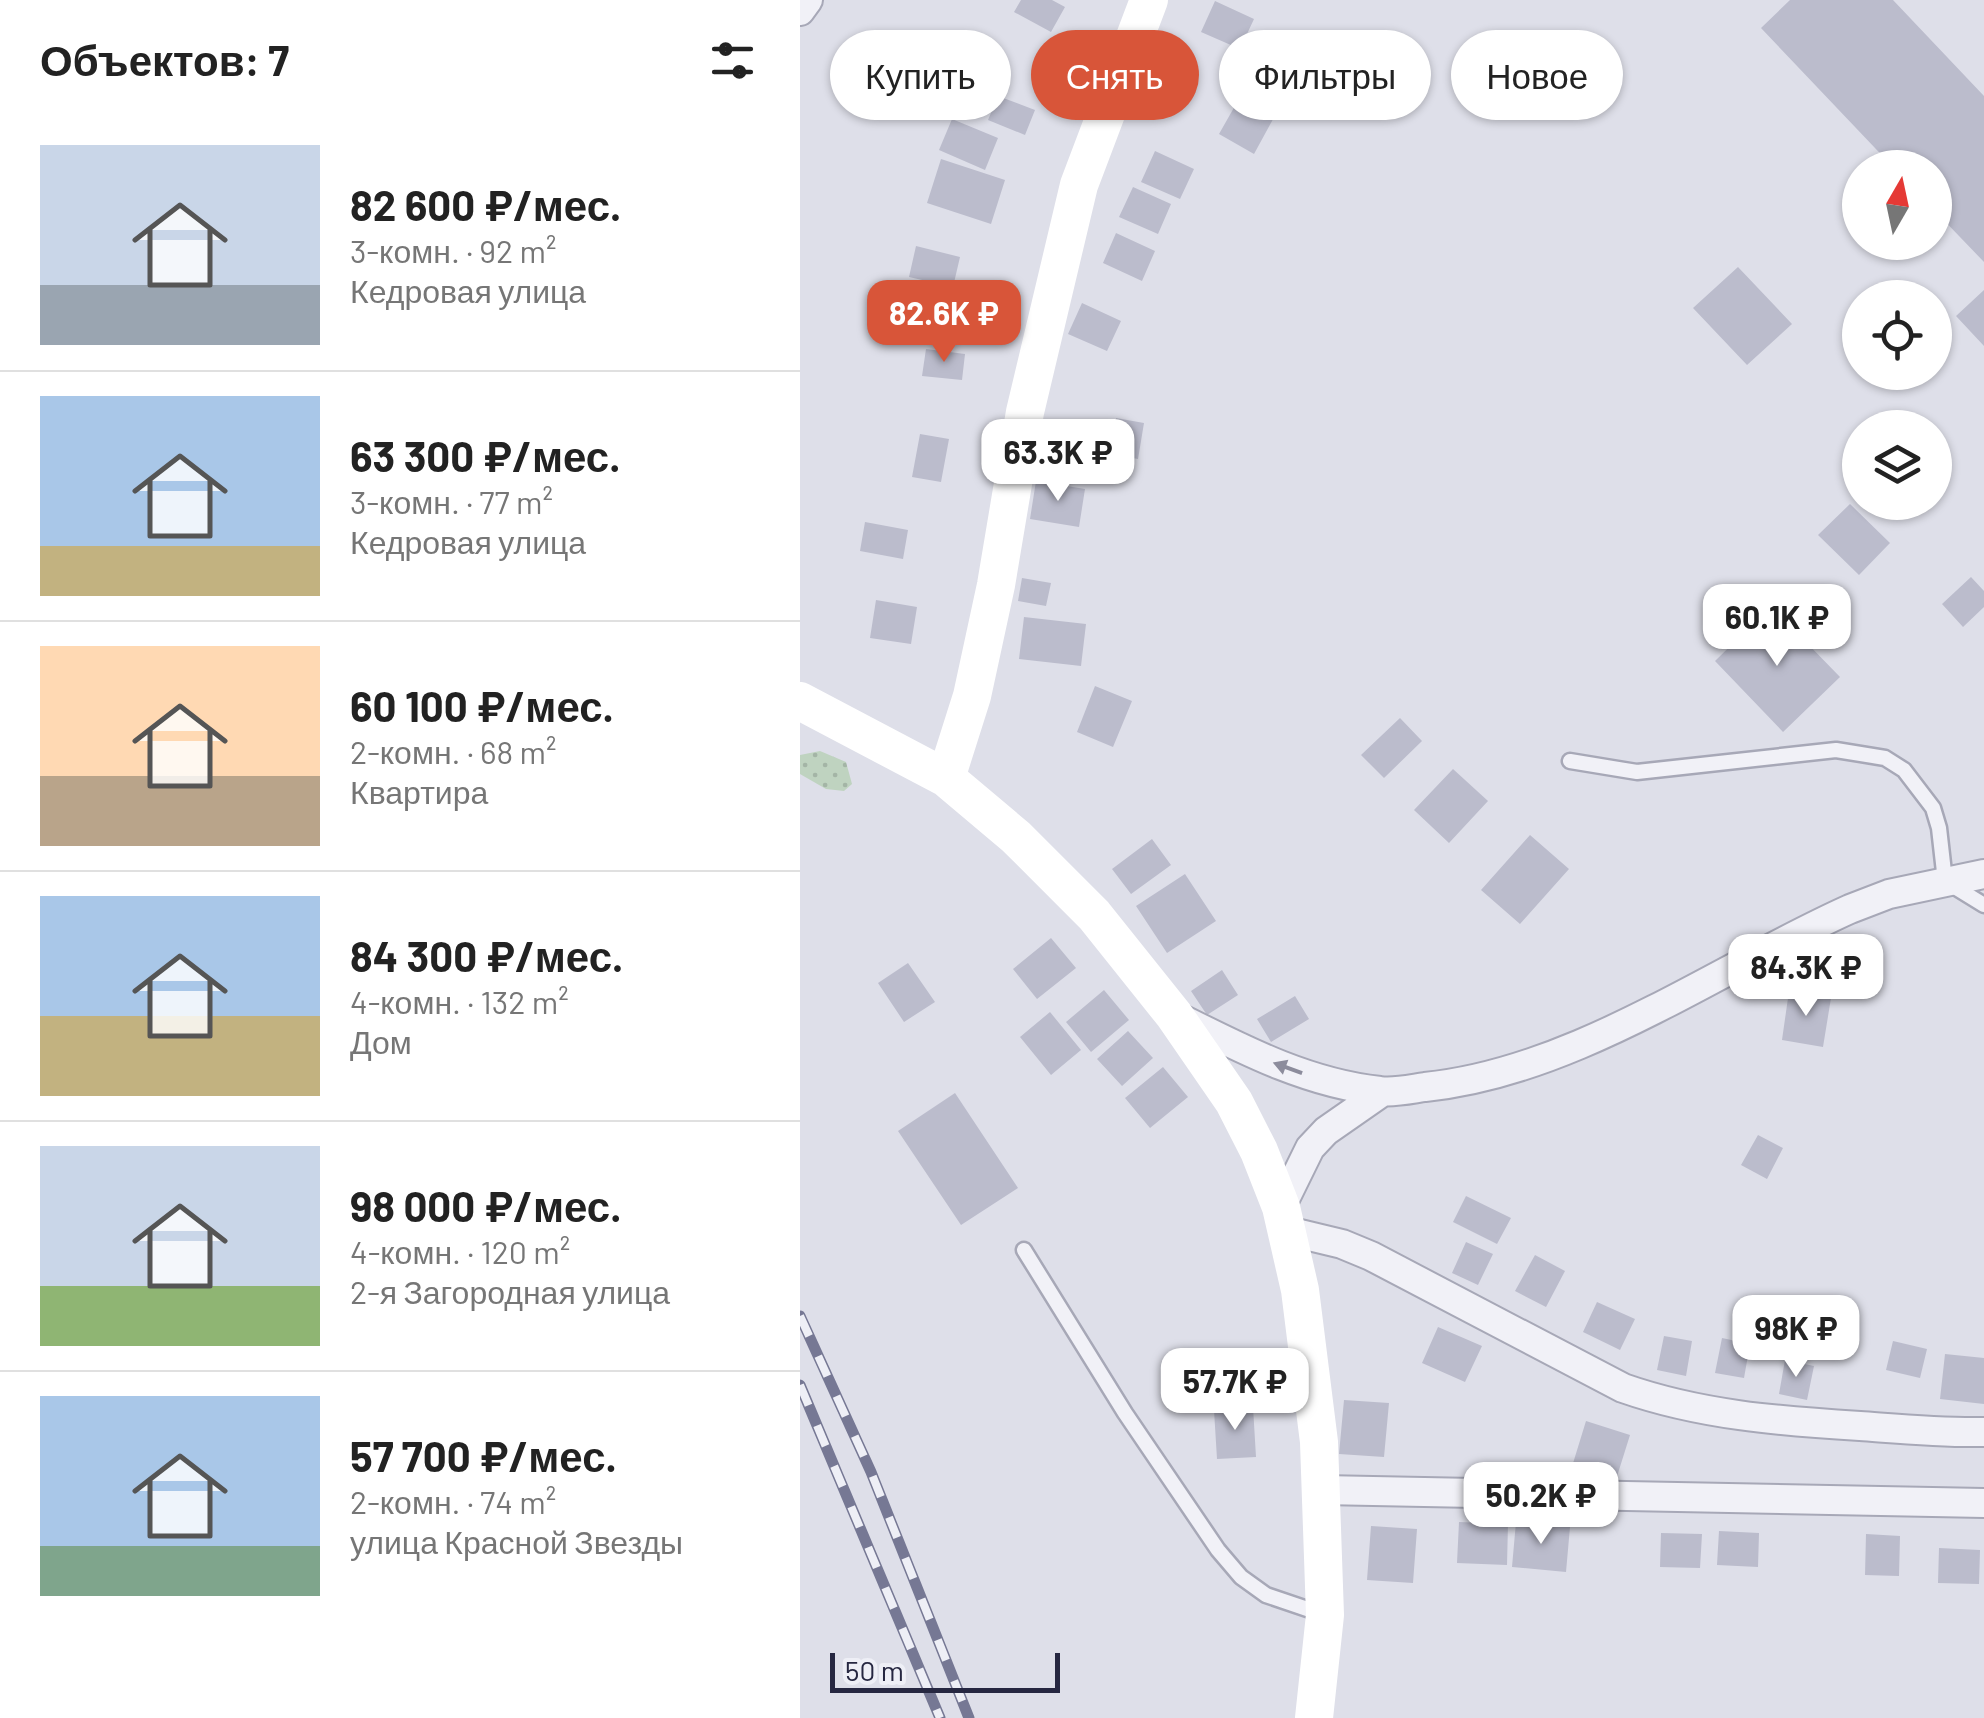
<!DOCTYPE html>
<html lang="ru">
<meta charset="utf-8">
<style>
:root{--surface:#fff;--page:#f6f6f6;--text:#222;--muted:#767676;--line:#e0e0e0;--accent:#d85539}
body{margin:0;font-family:Barlow,sans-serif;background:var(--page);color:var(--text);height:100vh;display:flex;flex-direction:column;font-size:38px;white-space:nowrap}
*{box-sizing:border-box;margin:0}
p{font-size:32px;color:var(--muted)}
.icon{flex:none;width:55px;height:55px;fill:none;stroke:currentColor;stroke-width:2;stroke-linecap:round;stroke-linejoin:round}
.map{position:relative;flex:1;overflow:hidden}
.drawer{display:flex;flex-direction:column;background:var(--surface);width:800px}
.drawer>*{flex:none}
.top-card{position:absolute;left:30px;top:30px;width:950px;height:90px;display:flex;gap:20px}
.needle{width:65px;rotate:9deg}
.fabs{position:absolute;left:1042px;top:150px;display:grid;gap:20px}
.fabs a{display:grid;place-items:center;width:110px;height:110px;border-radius:50%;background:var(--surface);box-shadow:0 2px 8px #0004;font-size:50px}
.scale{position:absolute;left:30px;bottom:25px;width:230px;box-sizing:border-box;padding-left:10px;border:5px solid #262741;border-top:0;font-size:28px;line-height:35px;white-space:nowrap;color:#262741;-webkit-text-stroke:8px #eeeff6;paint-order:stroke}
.price{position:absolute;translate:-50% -85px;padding:0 22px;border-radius:20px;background:#fff;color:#222;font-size:32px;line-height:65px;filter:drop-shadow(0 2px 5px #0008)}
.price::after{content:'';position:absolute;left:50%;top:60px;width:30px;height:22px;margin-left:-15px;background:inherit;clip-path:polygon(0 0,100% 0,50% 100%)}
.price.selected{background:var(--accent);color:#fff}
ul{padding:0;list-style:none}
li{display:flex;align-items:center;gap:30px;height:250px;padding:0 40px}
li+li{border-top:2px solid var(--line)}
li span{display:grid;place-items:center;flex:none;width:280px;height:200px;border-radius:0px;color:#555}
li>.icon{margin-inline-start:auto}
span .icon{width:120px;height:120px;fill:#fffc;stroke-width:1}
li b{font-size:42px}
h2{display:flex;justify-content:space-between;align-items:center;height:120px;padding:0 40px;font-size:42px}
.tag{padding:0 35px;border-radius:45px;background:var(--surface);box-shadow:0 2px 8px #0004;font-size:35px;line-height:90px}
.tag.selected{background:var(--accent);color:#fff}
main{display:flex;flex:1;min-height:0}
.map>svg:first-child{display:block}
</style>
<main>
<section class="drawer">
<h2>Объектов: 7<svg class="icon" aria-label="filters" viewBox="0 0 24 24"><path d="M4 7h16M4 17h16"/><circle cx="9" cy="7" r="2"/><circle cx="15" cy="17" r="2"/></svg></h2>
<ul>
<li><span style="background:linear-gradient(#c9d6e8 70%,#9aa5b1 0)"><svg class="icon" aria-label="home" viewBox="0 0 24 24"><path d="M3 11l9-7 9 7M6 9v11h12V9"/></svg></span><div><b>82 600 ₽/мес.</b><p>3-комн. · 92 m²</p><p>Кедровая улица</p></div></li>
<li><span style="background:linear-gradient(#a9c7e8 75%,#c2b280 0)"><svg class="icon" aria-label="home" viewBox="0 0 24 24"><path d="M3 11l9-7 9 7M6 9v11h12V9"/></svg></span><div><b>63 300 ₽/мес.</b><p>3-комн. · 77 m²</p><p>Кедровая улица</p></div></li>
<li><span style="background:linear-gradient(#ffd9b3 65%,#b9a48a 0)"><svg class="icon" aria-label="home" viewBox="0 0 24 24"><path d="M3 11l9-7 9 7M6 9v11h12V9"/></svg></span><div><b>60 100 ₽/мес.</b><p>2-комн. · 68 m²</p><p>Квартира</p></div></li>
<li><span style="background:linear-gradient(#a9c7e8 60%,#c2b280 0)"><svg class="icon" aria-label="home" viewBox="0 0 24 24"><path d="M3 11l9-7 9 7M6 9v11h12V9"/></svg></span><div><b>84 300 ₽/мес.</b><p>4-комн. · 132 m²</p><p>Дом</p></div></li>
<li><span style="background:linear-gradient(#c9d6e8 70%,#8fb573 0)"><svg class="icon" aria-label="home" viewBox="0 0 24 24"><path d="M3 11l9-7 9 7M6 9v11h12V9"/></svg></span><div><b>98 000 ₽/мес.</b><p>4-комн. · 120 m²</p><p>2-я Загородная улица</p></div></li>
<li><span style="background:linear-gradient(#a9c7e8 75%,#7fa58c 0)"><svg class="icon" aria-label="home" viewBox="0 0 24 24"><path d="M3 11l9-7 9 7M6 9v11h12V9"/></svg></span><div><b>57 700 ₽/мес.</b><p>2-комн. · 74 m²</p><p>улица Красной Звезды</p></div></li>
</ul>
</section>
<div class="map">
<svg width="1184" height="1718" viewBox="0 0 1184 1718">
<defs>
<pattern id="grass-dots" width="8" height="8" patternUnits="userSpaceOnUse" patternTransform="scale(2.5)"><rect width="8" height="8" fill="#bfd3c0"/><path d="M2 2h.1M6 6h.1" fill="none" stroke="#a4b5a6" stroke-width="1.8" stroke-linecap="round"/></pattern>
</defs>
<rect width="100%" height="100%" fill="#dedfe9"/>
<!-- grass -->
<path fill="url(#grass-dots)" d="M20 751 46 762 52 784 44 791 26 789 0 774V755Z"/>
<!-- building -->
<path fill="#bbbccc" d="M221 0H252L265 7 251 32 214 12Z
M990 0H1093L1184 96V262L1135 211V168H1094L961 28Z
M415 1 454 19 440 49 401 32Z
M444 90 478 110 454 154 419 134Z
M198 96 235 110 225 135 188 120Z
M152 119 198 138 185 170 139 150Z
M355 151 394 169 380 199 341 182Z
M141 159 205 180 191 224 127 203Z
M333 187 371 204 358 234 319 217Z
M316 233 355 251 342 281 303 263Z
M116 246 160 257 153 287 109 277Z
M938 267 992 324 947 365 893 308Z
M1184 290V346L1156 316Z
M282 303 321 321 307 351 268 334Z
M135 308 174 313 171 339 131 335Z
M126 349 165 354 162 380 122 376Z
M316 418 344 423 338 459 310 454Z
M120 434 149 439 141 482 112 477Z
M236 481 285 489 279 527 230 519Z
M1050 504 1090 543 1059 575 1018 535Z
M65 522 108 530 103 559 60 551Z
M1171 577 1184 591V607L1163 627 1142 604Z
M222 578 251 583 246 606 218 601Z
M76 600 117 607 111 644 70 638Z
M971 606 1040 677 983 732 915 661Z
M224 617 286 624 281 666 219 659Z
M295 686 332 701 313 747 277 732Z
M600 718 622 741 584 778 561 755Z
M653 769 688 801 649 843 614 810Z
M730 835 769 869 720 924 681 890Z
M352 839 371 865 331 894 312 869Z
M385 874 416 921 367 953 336 906Z
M251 938 276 968 237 999 213 969Z
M108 963 135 1002 104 1022 78 983Z
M422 970 438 995 407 1015 391 991Z
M304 990 329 1020 291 1052 266 1022Z
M989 991 1031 998 1023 1047 982 1040Z
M495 996 509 1019 471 1042 457 1019Z
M250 1012 281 1050 251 1075 220 1037Z
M328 1031 353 1058 322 1086 297 1059Z
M363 1067 388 1097 350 1128 325 1098Z
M155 1093 218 1188 161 1225 98 1131Z
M958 1135 983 1148 967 1179 941 1165Z
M666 1196 711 1218 697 1244 653 1222Z
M666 1242 693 1254 678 1285 652 1273Z
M735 1255 765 1271 746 1307 715 1291Z
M797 1302 835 1319 820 1350 783 1332Z
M638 1327 682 1346 665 1382 622 1363Z
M864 1336 892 1341 886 1376 857 1370Z
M922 1338 950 1344 944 1378 915 1373Z
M1093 1341 1127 1349 1120 1378 1086 1370Z
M1145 1354 1184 1358V1404L1140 1399Z
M985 1360 1014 1366 1007 1400 979 1394Z
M544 1400 589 1403 584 1457 539 1454Z
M453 1407 456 1457 417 1459 414 1410Z
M786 1421 830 1435 814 1486 770 1473Z
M659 1522 708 1524 707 1565 657 1563Z
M716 1522 770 1527 766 1572 712 1567Z
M571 1526 617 1529 613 1583 567 1580Z
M919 1531 959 1533 958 1567 917 1565Z
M861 1533 902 1534 900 1568 860 1567Z
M1066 1534 1100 1536 1099 1576 1065 1575Z
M1139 1548 1180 1550 1179 1584 1138 1583Z"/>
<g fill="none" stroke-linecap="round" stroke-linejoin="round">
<defs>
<path id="lane" d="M770 761 837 772 1036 750 1085 758 1104 770 1133 808 1139 828 1145 881 1184 905
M224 1250 325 1413 418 1550 441 1577 466 1595 519 1613"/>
<path id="street" d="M0 11 8 0
M374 1015C440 1048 505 1083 580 1091 594 1093 611 1089 625 1087 775 1072 914 970 1050 909L1089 894 1184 874
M481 1207 510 1148 526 1131 582 1092
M488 1231 542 1244 571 1256 823 1388C900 1415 979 1421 1060 1426 1101 1429 1143 1433 1184 1432
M522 1490 1184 1503"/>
</defs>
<!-- lane casing -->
<use href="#lane" stroke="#a7a8b7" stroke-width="19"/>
<!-- street casing -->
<use href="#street" stroke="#a7a8b7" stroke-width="32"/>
<!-- lane -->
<use href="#lane" stroke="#f1f1f7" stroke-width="14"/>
<!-- street -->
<use href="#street" stroke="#f1f1f7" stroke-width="28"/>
<!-- secondary -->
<path stroke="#fff" stroke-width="38" d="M0 701 146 778 216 837 294 915 374 1015 434 1102 459 1151 481 1207 500 1290 519 1442 525 1615 514 1718
M146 778 172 696 196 585 225 412 279 185 349 0"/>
<defs>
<path id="rail" d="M0 1316 71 1472 169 1718
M0 1385 140 1718"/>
</defs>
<!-- rail casing -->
<use href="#rail" stroke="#767894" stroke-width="11"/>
<!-- rail -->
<use href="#rail" stroke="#eeeff6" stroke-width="8" stroke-dasharray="22" stroke-linecap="butt"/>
</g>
<!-- one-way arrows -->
<defs><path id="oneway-solid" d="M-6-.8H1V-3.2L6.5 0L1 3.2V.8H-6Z" transform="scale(2.5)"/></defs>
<use fill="#8c8c9c" href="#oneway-solid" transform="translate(488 1068) rotate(-160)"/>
</svg>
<div class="fabs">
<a><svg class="needle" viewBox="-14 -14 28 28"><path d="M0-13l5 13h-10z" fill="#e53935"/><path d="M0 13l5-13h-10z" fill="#767676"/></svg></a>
<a><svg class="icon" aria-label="locate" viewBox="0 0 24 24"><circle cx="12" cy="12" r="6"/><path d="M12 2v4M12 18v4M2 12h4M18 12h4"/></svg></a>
<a><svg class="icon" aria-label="layers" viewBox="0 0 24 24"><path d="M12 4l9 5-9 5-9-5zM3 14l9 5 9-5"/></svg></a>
</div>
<div class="scale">50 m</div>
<b class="price selected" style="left:144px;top:365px">82.6K ₽</b>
<b class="price" style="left:258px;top:504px">63.3K ₽</b>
<b class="price" style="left:977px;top:669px">60.1K ₽</b>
<b class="price" style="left:1006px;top:1019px">84.3K ₽</b>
<b class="price" style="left:996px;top:1380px">98K ₽</b>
<b class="price" style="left:435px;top:1433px">57.7K ₽</b>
<b class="price" style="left:741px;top:1547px">50.2K ₽</b>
<div class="top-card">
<a class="tag">Купить</a>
<a class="tag selected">Снять</a>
<a class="tag">Фильтры</a>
<a class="tag">Новое</a>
</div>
</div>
</main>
